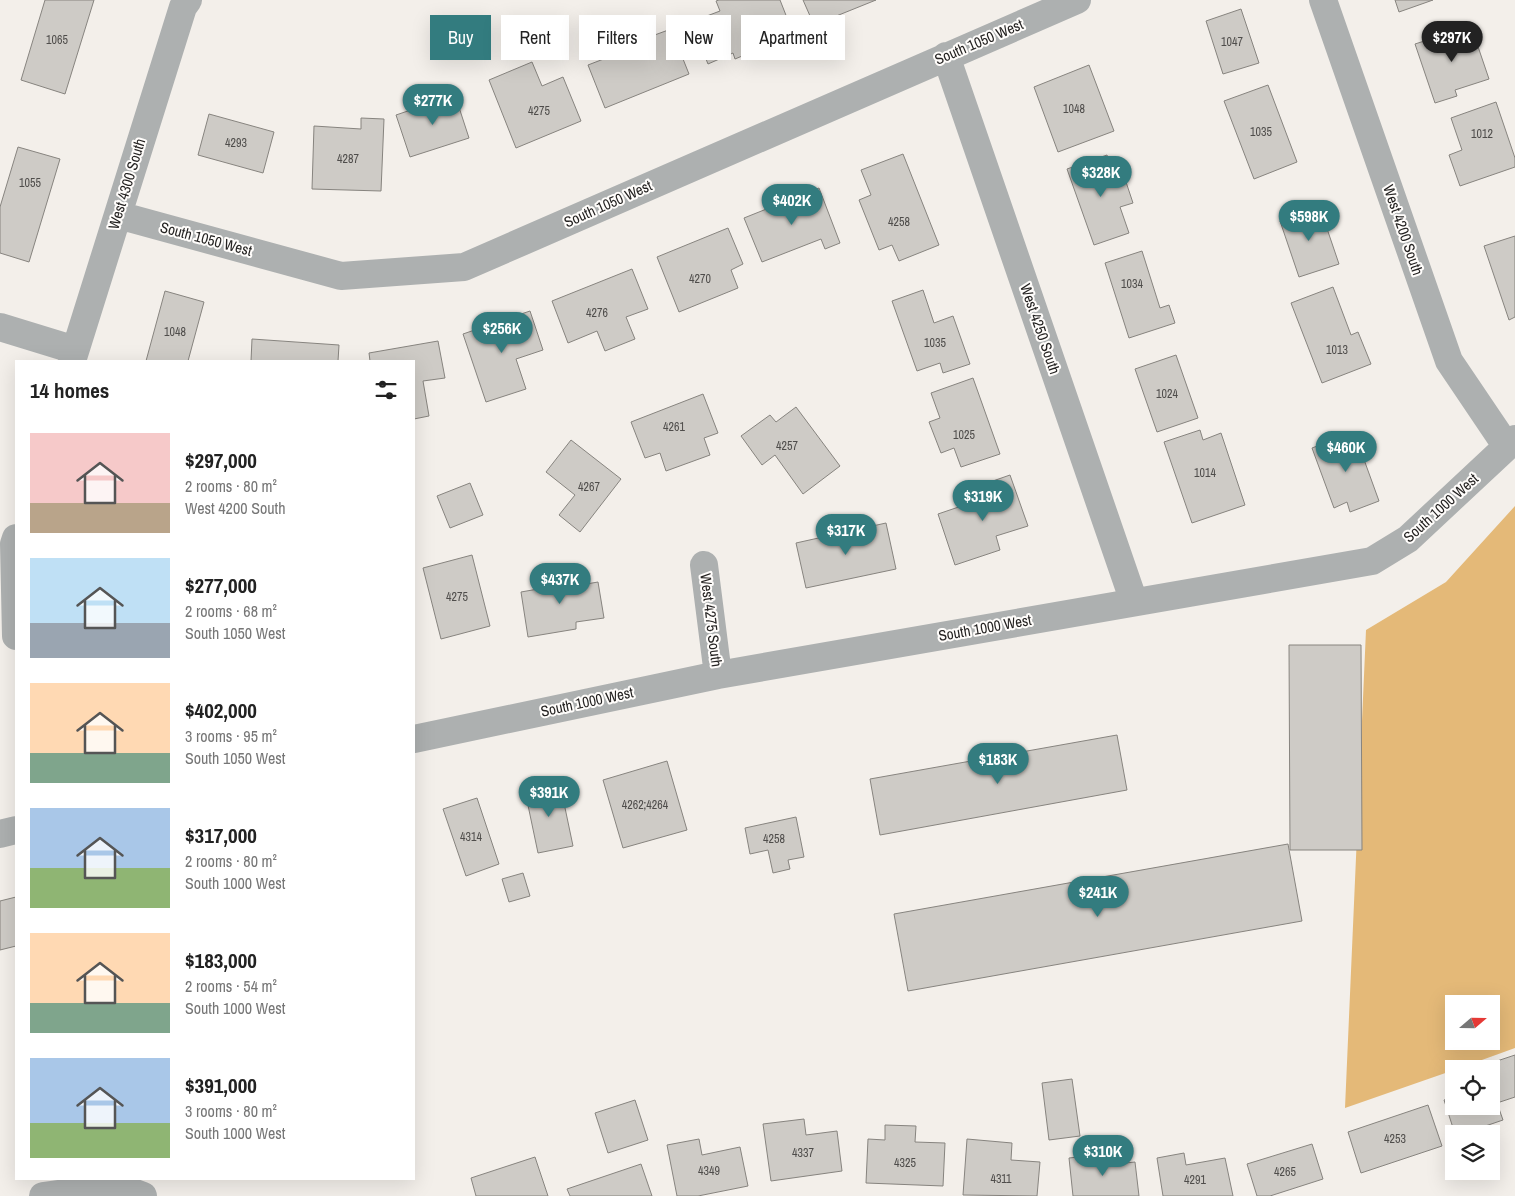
<!DOCTYPE html>
<meta charset="utf-8">
<style>
:root{--surface:#fff;--page:#f6f6f6;--text:#222;--muted:#767676;--accent:#337c7f}
body{margin:0;font-family:"Archivo Narrow",sans-serif;background:var(--page);color:var(--text);height:100vh;display:flex;flex-direction:column;font-size:19px;white-space:nowrap}
*{box-sizing:border-box;margin:0}
p{font-size:16px;color:var(--muted)}
.icon{flex:none;width:28px;height:28px;fill:none;stroke:currentColor;stroke-width:2;stroke-linecap:round;stroke-linejoin:round}
.map{position:relative;flex:1;overflow:hidden}
.details{position:absolute;left:15px;top:360px;width:400px;height:820px;display:flex;flex-direction:column;background:var(--surface);border-radius:0px;box-shadow:0 5px 20px #0002}
.details>*{flex:none}
.top-card{position:absolute;left:430px;top:15px;width:475px;height:45px;display:flex;gap:10px}
.needle{width:32px;rotate:70deg}
.buttons{position:absolute;left:1445px;top:995px;display:grid;gap:10px}
.buttons a{display:grid;place-items:center;width:55px;height:55px;border-radius:0px;background:var(--surface);box-shadow:0 5px 20px #0002;font-size:25px}
.price{position:absolute;translate:-50% -42px;padding:0 11px;border-radius:18px;background:var(--accent);color:#fff;font-size:16px;line-height:32px;filter:drop-shadow(0 1px 2px #0008)}
.price::after{content:'';position:absolute;left:50%;top:30px;width:15px;height:11px;margin-left:-8px;background:inherit;clip-path:polygon(0 0,100% 0,50% 100%)}
.price.selected{background:#222;color:#fff}
ul{padding:0;list-style:none}
li{display:flex;align-items:center;gap:15px;height:125px;padding:0 15px}
li span{display:grid;place-items:center;flex:none;width:140px;height:100px;border-radius:0px;color:#555}
li>.icon{margin-inline-start:auto}
span .icon{width:60px;height:60px;fill:#fffc;stroke-width:1}
li b{font-size:21px}
h2{display:flex;justify-content:space-between;align-items:center;height:60px;padding:0 15px;font-size:21px}
.chip{padding:0 18px;border-radius:0px;background:var(--surface);box-shadow:0 5px 20px #0002;font-size:18px;line-height:45px}
.chip.selected{background:var(--accent);color:#fff}
.map>svg:first-child{display:block}
</style>
<div class="map">
<svg width="1515" height="1196" viewBox="0 0 1515 1196">
<rect width="100%" height="100%" fill="#f3efea"/>
<!-- green -->
<path fill="#e4b978" fill-rule="evenodd" d="M1515 506V1048L1457 1069H1454V1070L1345 1108 1366 630 1446 582ZM1454 1004H1491V1041H1454Z"/>
<!-- building -->
<path fill="#cecbc6" stroke="#87847f" d="M45 0H94L65 94 21 80Z
M719 0H780L791 28 769 37 771 44 735 59 733 53 708 64 691 22 720 11 716 1Z
M803 0H876L814 25Z
M1395 0H1433L1399 12Z
M1241 9 1259 63 1223 74 1206 21Z
M646 22 652 36 671 29 689 74 605 108 588 65 614 55 607 37Z
M1471 26 1489 79 1455 90 1457 96 1435 103 1415 44Z
M532 62 542 86 563 77 581 121 516 148 489 80Z
M1089 65 1114 131 1058 152 1034 87Z
M1268 85 1297 162 1254 179 1224 101Z
M455 95 469 138 410 157 396 115Z
M1496 102 1515 158V167L1460 186 1449 155 1462 150 1451 118Z
M209 114 274 132 263 173 198 155Z
M361 118 384 119 381 191 312 189 314 126 361 129Z
M18 147 60 159 29 262 0 253V207Z
M903 154 939 245 899 261 892 245 879 250 859 200 871 195 861 170Z
M1107 155 1113 174 1122 170 1133 203 1120 207 1129 233 1094 245 1067 169Z
M819 188 840 243 825 249 821 239 762 262 744 218Z
M1320 208 1339 264 1299 277 1280 221Z
M728 228 743 264 731 270 738 288 679 312 657 257Z
M1515 236V317L1509 320 1484 246Z
M1142 251 1160 308 1169 305 1175 323 1129 338 1105 263Z
M632 269 648 309 626 317 635 339 605 351 597 331 568 343 552 301Z
M1333 287 1351 335 1358 332 1371 364 1322 383 1291 303Z
M923 290 934 323 953 316 970 364 943 373 940 363 917 371 892 301Z
M165 291 204 302 188 361H146Z
M530 311 543 350 516 359 526 389 486 402 463 334Z
M252 339 339 345 338 361H251Z
M438 341 445 378 423 381 429 416 414 419V361H370L369 353Z
M1176 355 1198 418 1157 432 1135 369Z
M973 378 1000 454 961 467 954 448 941 453 929 422 940 418 931 393Z
M703 394 718 433 704 438 710 455 666 471 660 453 645 458 631 422Z
M796 407 840 466 803 494 775 455 762 465 741 436 770 415 776 422Z
M1200 430 1203 440 1221 433 1245 505 1192 523 1164 442Z
M1354 432 1379 501 1350 512 1347 502 1334 508 1312 448Z
M571 440 621 479 580 532 559 515 575 495 546 472Z
M1010 475 1028 526 996 536 1000 550 955 565 938 514 994 495 990 482Z
M470 483 483 515 450 528 437 496Z
M886 523 896 569 806 588 796 543Z
M472 555 490 626 441 639 423 568Z
M567 573 569 587 598 582 604 618 576 622V629L528 637 521 592 538 589 536 578Z
M1289 645H1361L1362 850H1290Z
M1117 735 1127 790 880 835 870 779Z
M667 761 687 830 623 848 603 780Z
M560 784 573 846 538 853 525 791Z
M477 798 499 864 466 876 443 809Z
M796 817 804 857 788 860 790 869 773 873 768 850 750 854 745 828Z
M1288 844 1302 921 908 991 894 914Z
M523 873 530 896 509 902 502 879Z
M16 897V946L0 950V901Z
M1515 1055V1097L1497 1103 1503 1120 1462 1134H1455L1444 1100 1454 1097V1106H1491V1069H1473Z
M1072 1079 1080 1136 1049 1140 1042 1083Z
M635 1100 648 1140 608 1153 595 1113Z
M1428 1105 1442 1146 1361 1173 1348 1132Z
M804 1119 806 1135 837 1131 842 1171 771 1181 763 1124Z
M885 1125 916 1126 915 1142 945 1143 943 1186 866 1183 868 1139 885 1140Z
M699 1139 702 1155 740 1147 748 1186 698 1196H677L667 1145Z
M967 1139 1012 1143 1011 1160 1040 1162 1037 1196 963 1195Z
M1312 1144 1323 1179 1270 1196H1257L1247 1164Z
M1184 1153 1186 1165 1225 1158 1233 1196H1163L1157 1158Z
M1105 1154 1107 1165 1135 1162 1139 1196H1073L1069 1158Z
M535 1157 548 1196H476L471 1178Z
M641 1164 652 1196H570L567 1189Z"/>
<g fill="none" stroke-linecap="round" stroke-linejoin="round">
<!-- minor -->
<path stroke="#adb0b0" stroke-width="28" d="M1323 0 1449 361 1507 447
M946 56 1134 602
M118 215 341 276 464 267 1077 0
M0 327 75 350
M72 361 183 7 188 0
M16 538 14 544 16 636
M704 565 718 675
M414 739 718 675 1372 561 1408 539 1515 439
M0 834 16 830
M43 1196 116 1186 143 1196"/>
</g>
<g text-anchor="middle" stroke-width="4" stroke-linejoin="round" paint-order="stroke">
<!-- number labels -->
<g font-size="12" fill="#4f4d4b">
<text x="57" y="44">1065</text>
<text x="1232" y="46">1047</text>
<text x="1074" y="113">1048</text>
<text x="539" y="115">4275</text>
<text x="1261" y="136">1035</text>
<text x="1482" y="138">1012</text>
<text x="236" y="147">4293</text>
<text x="348" y="163">4287</text>
<text x="30" y="187">1055</text>
<text x="899" y="226">4258</text>
<text x="700" y="283">4270</text>
<text x="1132" y="288">1034</text>
<text x="597" y="317">4276</text>
<text x="175" y="336">1048</text>
<text x="935" y="347">1035</text>
<text x="1337" y="354">1013</text>
<text x="1167" y="398">1024</text>
<text x="674" y="431">4261</text>
<text x="964" y="439">1025</text>
<text x="787" y="450">4257</text>
<text x="1205" y="477">1014</text>
<text x="589" y="491">4267</text>
<text x="457" y="601">4275</text>
<text x="645" y="809">4262;4264</text>
<text x="471" y="841">4314</text>
<text x="774" y="843">4258</text>
<text x="1395" y="1143">4253</text>
<text x="803" y="1157">4337</text>
<text x="905" y="1167">4325</text>
<text x="709" y="1175">4349</text>
<text x="1285" y="1176">4265</text>
<text x="1001" y="1183">4311</text>
<text x="1195" y="1184">4291</text>
</g>
<!-- street labels -->
<g font-size="15" fill="#252322" stroke="#fffdfb">
<text transform="translate(979 42) rotate(-23)" y="5">South 1050 West</text>
<text transform="translate(127 184) rotate(-73)" y="5">West 4300 South</text>
<text transform="translate(608 204) rotate(-24)" y="5">South 1050 West</text>
<text transform="translate(1403 230) rotate(71)" y="5">West 4200 South</text>
<text transform="translate(206 239) rotate(15)" y="5">South 1050 West</text>
<text transform="translate(1040 329) rotate(71)" y="5">West 4250 South</text>
<text transform="translate(1441 508) rotate(-42)" y="5">South 1000 West</text>
<text transform="translate(711 620) rotate(83)" y="5">West 4275 South</text>
<text transform="translate(985 628) rotate(-10)" y="5">South 1000 West</text>
<text transform="translate(587 702) rotate(-12)" y="5">South 1000 West</text>
</g>
</g>
</svg>
<div class="buttons">
<a><svg class="needle" viewBox="-14 -14 28 28"><path d="M0-13l5 13h-10z" fill="#e53935"/><path d="M0 13l5-13h-10z" fill="#767676"/></svg></a>
<a><svg class="icon" aria-label="locate" viewBox="0 0 24 24"><circle cx="12" cy="12" r="6"/><path d="M12 2v4M12 18v4M2 12h4M18 12h4"/></svg></a>
<a><svg class="icon" aria-label="layers" viewBox="0 0 24 24"><path d="M12 4l9 5-9 5-9-5zM3 14l9 5 9-5"/></svg></a>
</div>
<b class="price selected" style="left:1452px;top:63px">$297K</b>
<b class="price" style="left:433px;top:126px">$277K</b>
<b class="price" style="left:1101px;top:198px">$328K</b>
<b class="price" style="left:792px;top:226px">$402K</b>
<b class="price" style="left:1309px;top:242px">$598K</b>
<b class="price" style="left:502px;top:354px">$256K</b>
<b class="price" style="left:1346px;top:473px">$460K</b>
<b class="price" style="left:983px;top:522px">$319K</b>
<b class="price" style="left:846px;top:556px">$317K</b>
<b class="price" style="left:560px;top:605px">$437K</b>
<b class="price" style="left:998px;top:785px">$183K</b>
<b class="price" style="left:549px;top:818px">$391K</b>
<b class="price" style="left:1098px;top:918px">$241K</b>
<b class="price" style="left:1103px;top:1177px">$310K</b>
<div class="top-card">
<a class="chip selected">Buy</a>
<a class="chip">Rent</a>
<a class="chip">Filters</a>
<a class="chip">New</a>
<a class="chip">Apartment</a>
</div>
<section class="details">
<h2>14 homes<svg class="icon" aria-label="filters" viewBox="0 0 24 24"><path d="M4 7h16M4 17h16"/><circle cx="9" cy="7" r="2"/><circle cx="15" cy="17" r="2"/></svg></h2>
<ul>
<li><span style="background:linear-gradient(#f6c9c9 70%,#b9a48a 0)"><svg class="icon" aria-label="home" viewBox="0 0 24 24"><path d="M3 11l9-7 9 7M6 9v11h12V9"/></svg></span><div><b>$297,000</b><p>2 rooms · 80 m²</p><p>West 4200 South</p></div></li>
<li><span style="background:linear-gradient(#bfe0f5 65%,#9aa5b1 0)"><svg class="icon" aria-label="home" viewBox="0 0 24 24"><path d="M3 11l9-7 9 7M6 9v11h12V9"/></svg></span><div><b>$277,000</b><p>2 rooms · 68 m²</p><p>South 1050 West</p></div></li>
<li><span style="background:linear-gradient(#ffd9b3 70%,#7fa58c 0)"><svg class="icon" aria-label="home" viewBox="0 0 24 24"><path d="M3 11l9-7 9 7M6 9v11h12V9"/></svg></span><div><b>$402,000</b><p>3 rooms · 95 m²</p><p>South 1050 West</p></div></li>
<li><span style="background:linear-gradient(#a9c7e8 60%,#8fb573 0)"><svg class="icon" aria-label="home" viewBox="0 0 24 24"><path d="M3 11l9-7 9 7M6 9v11h12V9"/></svg></span><div><b>$317,000</b><p>2 rooms · 80 m²</p><p>South 1000 West</p></div></li>
<li><span style="background:linear-gradient(#ffd9b3 70%,#7fa58c 0)"><svg class="icon" aria-label="home" viewBox="0 0 24 24"><path d="M3 11l9-7 9 7M6 9v11h12V9"/></svg></span><div><b>$183,000</b><p>2 rooms · 54 m²</p><p>South 1000 West</p></div></li>
<li><span style="background:linear-gradient(#a9c7e8 65%,#8fb573 0)"><svg class="icon" aria-label="home" viewBox="0 0 24 24"><path d="M3 11l9-7 9 7M6 9v11h12V9"/></svg></span><div><b>$391,000</b><p>3 rooms · 80 m²</p><p>South 1000 West</p></div></li>
</ul>
</section>
</div>
